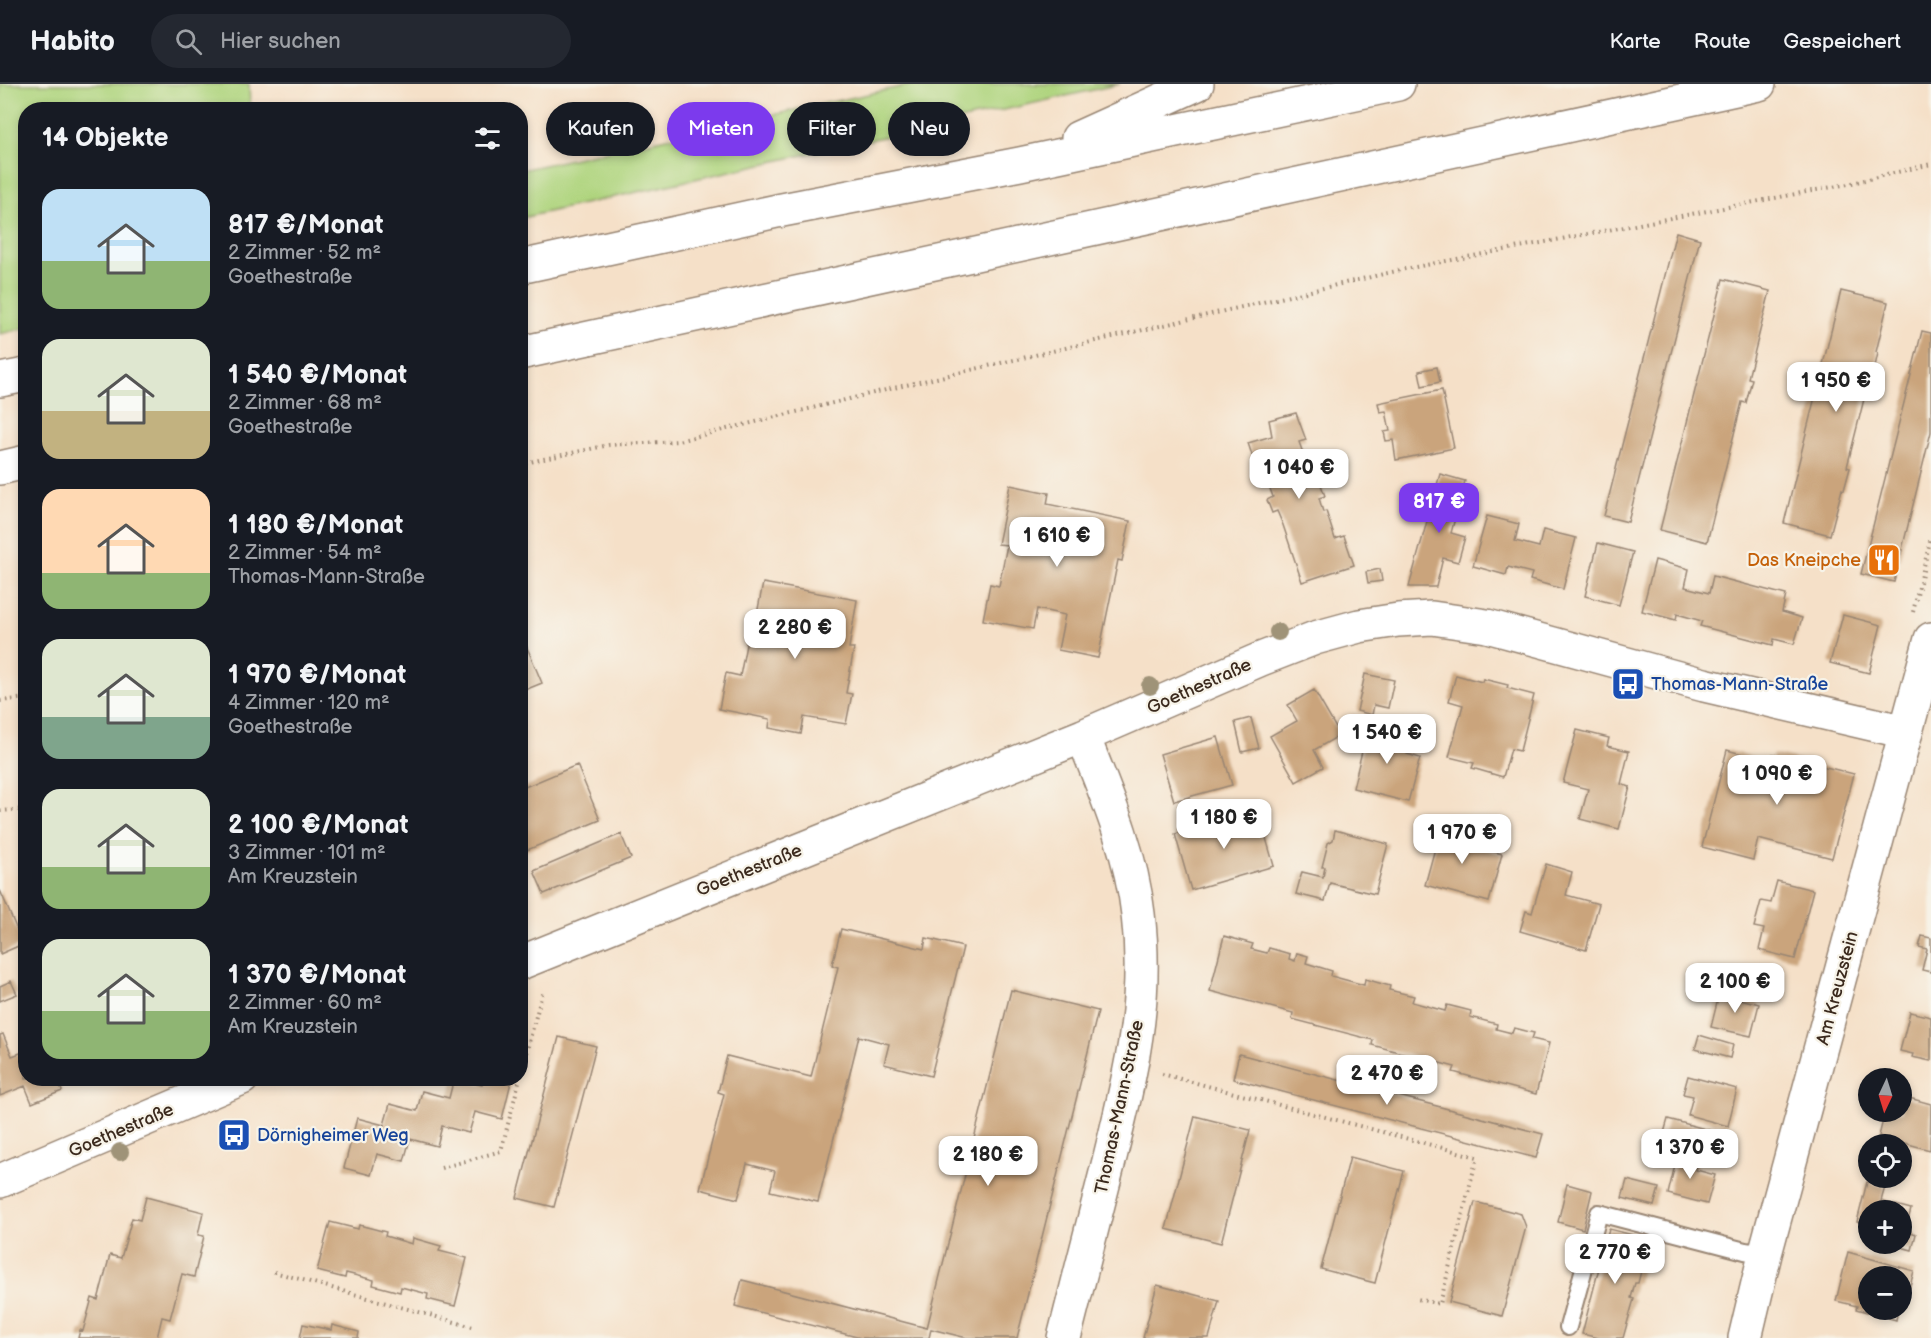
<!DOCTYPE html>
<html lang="de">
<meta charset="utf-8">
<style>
:root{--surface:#171b24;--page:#242831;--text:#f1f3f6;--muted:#9ea1a6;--line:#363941;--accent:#7c3aed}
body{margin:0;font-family:"Balsamiq Sans",sans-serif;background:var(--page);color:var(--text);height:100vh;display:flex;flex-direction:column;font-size:22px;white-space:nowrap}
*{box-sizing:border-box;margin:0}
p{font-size:20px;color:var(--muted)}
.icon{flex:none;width:33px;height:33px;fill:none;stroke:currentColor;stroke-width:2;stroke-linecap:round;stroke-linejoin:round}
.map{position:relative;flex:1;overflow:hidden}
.panel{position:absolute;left:18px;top:18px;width:510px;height:984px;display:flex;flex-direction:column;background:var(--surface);border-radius:24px;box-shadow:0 3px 9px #0003}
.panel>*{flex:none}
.banner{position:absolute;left:546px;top:18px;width:570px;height:54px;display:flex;gap:12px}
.needle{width:39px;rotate:184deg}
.controls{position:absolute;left:1858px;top:984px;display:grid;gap:12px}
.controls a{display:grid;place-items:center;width:54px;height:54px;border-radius:50%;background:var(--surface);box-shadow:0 3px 9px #0003;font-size:30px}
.price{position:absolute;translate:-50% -51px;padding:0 14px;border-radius:12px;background:#fff;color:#222;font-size:20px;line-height:39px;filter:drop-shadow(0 2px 3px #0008)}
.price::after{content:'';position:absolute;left:50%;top:36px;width:18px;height:14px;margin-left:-9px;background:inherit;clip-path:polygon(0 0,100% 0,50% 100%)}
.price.current{background:var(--accent);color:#fff}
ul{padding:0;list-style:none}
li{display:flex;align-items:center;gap:18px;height:150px;padding:0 24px}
li span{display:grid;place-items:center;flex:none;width:168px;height:120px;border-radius:18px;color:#555}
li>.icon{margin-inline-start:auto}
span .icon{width:72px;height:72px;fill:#fffc;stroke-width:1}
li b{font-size:26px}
h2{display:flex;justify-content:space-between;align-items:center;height:72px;padding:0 24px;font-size:26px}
.pill{padding:0 21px;border-radius:27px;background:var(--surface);box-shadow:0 3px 9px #0003;font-size:21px;line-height:54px}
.pill.current{background:var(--accent);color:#fff}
header{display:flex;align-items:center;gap:36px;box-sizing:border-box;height:84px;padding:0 30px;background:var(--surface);border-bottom:2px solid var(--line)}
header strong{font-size:28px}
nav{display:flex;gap:33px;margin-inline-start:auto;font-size:21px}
.search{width:420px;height:54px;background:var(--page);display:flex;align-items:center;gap:15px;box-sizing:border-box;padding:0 21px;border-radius:33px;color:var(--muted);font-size:22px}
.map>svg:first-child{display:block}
</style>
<header>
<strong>Habito</strong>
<div class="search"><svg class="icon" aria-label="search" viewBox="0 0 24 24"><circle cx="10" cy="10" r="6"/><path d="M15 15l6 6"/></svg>Hier suchen</div>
<nav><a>Karte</a><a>Route</a><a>Gespeichert</a></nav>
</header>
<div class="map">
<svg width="1931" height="1254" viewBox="0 0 1931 1254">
<rect width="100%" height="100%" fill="#f7f3e8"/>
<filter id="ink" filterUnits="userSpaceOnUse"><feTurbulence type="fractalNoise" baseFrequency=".0167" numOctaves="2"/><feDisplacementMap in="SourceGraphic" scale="12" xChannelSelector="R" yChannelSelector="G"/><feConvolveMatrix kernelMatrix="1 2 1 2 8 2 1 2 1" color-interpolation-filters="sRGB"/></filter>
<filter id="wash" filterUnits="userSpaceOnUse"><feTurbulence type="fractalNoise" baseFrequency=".008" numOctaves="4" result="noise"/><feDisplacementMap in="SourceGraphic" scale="24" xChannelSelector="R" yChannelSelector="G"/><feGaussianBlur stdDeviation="1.35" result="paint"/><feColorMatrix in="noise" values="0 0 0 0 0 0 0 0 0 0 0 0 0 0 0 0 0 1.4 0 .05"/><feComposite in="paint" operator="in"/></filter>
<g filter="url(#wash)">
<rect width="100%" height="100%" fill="#f5e0c8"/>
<!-- green -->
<path fill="#aed47d" stroke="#747f4e" stroke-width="1.5" d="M0 0H249L250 25 26 26 25 244 0 250Z
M914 0H1120L521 134V86Z"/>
<g id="blocks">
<!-- building -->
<path fill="#caa47c" d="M1676 148 1700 155 1628 438 1604 432Z
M1723 195 1770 207 1748 294 1752 295 1746 319 1742 318 1707 458 1660 446Z
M1841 207 1888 218 1876 268 1878 269 1874 287H1871L1847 383 1850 384 1844 406 1842 405 1830 451 1784 439Z
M1922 247 1931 249V348L1894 498 1861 490Z
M1437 283 1440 298 1422 302 1419 287Z
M1442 306 1454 364 1396 376 1393 356 1386 357 1384 348 1390 347 1386 327 1380 328 1378 319Z
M1296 329 1306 356 1299 358 1304 372 1311 370 1315 383 1309 386 1314 400 1320 398 1325 412 1319 414 1323 428 1326 427 1335 455 1344 452 1354 481 1302 498 1283 441 1277 427 1272 429 1267 416 1273 413 1268 399 1262 401 1258 388 1263 386 1259 372 1253 374 1248 359 1272 352 1269 336Z
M1440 390 1465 397 1451 449 1465 453 1458 478 1443 474 1436 503H1409Z
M1010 401 1049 409 1047 420 1130 437 1122 477 1118 476 1098 574 1058 566 1065 531 1037 525 1033 545 983 536 990 500 999 502 1007 461 998 460Z
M1487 432 1519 440 1515 457 1539 463 1543 446 1576 454 1563 505 1530 496 1532 489 1508 483 1506 491 1473 482Z
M1598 459 1633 468 1619 521 1585 512Z
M1655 476 1689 485 1685 503 1709 509 1713 492 1786 511 1782 528 1802 534 1794 560 1774 555 1773 561 1700 542 1702 537 1677 530 1676 536 1642 527Z
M1380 485 1382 497 1368 499 1366 488Z
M763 499 857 516 849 564H854L846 609 852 610 846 640 804 633 801 650 769 644 770 635 719 625 726 589 740 592 749 545 754 546Z
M1843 531 1881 541 1869 589 1830 579Z
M520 547 542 599 520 608Z
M1365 590 1394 596 1388 624 1374 621 1372 631 1357 627Z
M1456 591 1482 598 1483 595 1508 601 1507 604 1534 611 1520 667 1511 665 1503 693 1472 684 1474 679 1449 673 1463 621 1449 617Z
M1314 606 1340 651 1314 666 1323 683 1296 698 1270 652 1297 637 1288 621Z
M1251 634 1259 664 1242 668 1235 638Z
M1368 643 1411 652 1407 670 1420 674 1408 718 1353 704Z
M1577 646 1609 654 1607 662 1629 667 1621 700 1630 703 1619 745 1580 735 1588 705 1563 699Z
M1218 653 1232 701 1174 717 1160 670Z
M1727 666 1771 678 1773 670 1854 690 1832 774 1758 755 1753 776 1702 763Z
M577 681 600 736 520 769V705Z
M1258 726 1274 782 1191 806 1175 750Z
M1443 735 1466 741 1461 758 1502 770 1489 818 1425 801Z
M1335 746 1388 760 1375 810 1330 799 1325 817 1296 810 1302 788 1323 793 1325 783H1322L1328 759 1333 756Z
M621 750 631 774 544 810 534 787Z
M1546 780 1572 788 1566 811 1599 820 1586 866 1520 847 1526 827 1532 829Z
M1777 797 1813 806 1795 875 1759 866 1764 845 1754 843 1761 817 1771 819Z
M0 806 23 860 0 870Z
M841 845 924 865 926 854 963 863 931 992 884 980 889 960 859 952 818 1118 770 1107 775 1087 747 1080 738 1115 700 1105 724 1010 718 1008 727 972 811 993 838 883 832 881Z
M1224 852 1253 860 1251 865 1267 869 1269 864 1290 870 1289 875 1295 877 1297 869 1308 872 1306 879 1332 887 1331 892 1364 901 1365 895 1390 902 1389 906 1414 912 1412 918 1445 927 1447 921 1471 927 1470 933 1497 940 1496 945 1512 949 1514 944 1534 949 1532 955 1549 959 1536 1010 1453 988 1455 983 1372 961 1373 956 1292 935 1293 929 1210 907Z
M1922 852 1931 854V888L1922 886 1927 865 1919 863Z
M11 897 17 910 0 917V902Z
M1011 906 1098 927 1017 1254H967L931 1245 929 1254H861L735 1222 742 1196 927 1244Z
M1720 907 1740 912V915L1759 920 1751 952 1711 943Z
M1910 928 1931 933V977L1912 973 1913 970 1900 967Z
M3 950 12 972 26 967V994H57L62 1007 32 1019 25 1002 0 1012V951Z
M1699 951 1733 961 1730 974 1695 965Z
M559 953 596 962 554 1123 517 1114Z
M1239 970 1543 1050 1536 1074 1233 995Z
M1688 992 1737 1005 1728 1042 1688 1031 1693 1012 1683 1010Z
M454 994 482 1001 483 994H512L502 1035 475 1028 469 1049 442 1042 437 1062 410 1055 404 1077 377 1070 371 1091 344 1084 357 1034 384 1041 390 1020 417 1027 422 1007 449 1014Z
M1902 1012 1931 1020 1930 1066 1879 1052 1885 1028H1902Z
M1195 1032 1250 1046 1221 1159 1166 1145Z
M1668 1035 1709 1046 1705 1059 1664 1049Z
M1678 1068 1699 1073 1696 1086 1715 1091 1707 1120 1668 1110Z
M1350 1073 1404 1087 1375 1199 1321 1185Z
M1627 1096 1659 1104 1654 1122 1622 1114Z
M1867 1098 1885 1103 1881 1117 1911 1125 1907 1141 1909 1142 1908 1147 1916 1150 1912 1166 1890 1160H1902V1126H1869V1142L1857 1138Z
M1567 1100 1592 1107 1583 1145 1558 1138Z
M146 1113 203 1128 198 1151 204 1152 194 1193 182 1190 170 1235 162 1233 157 1254H78L80 1246 83 1247 92 1214 98 1216 110 1171 121 1174 132 1134 140 1136Z
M1475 1118 1521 1130 1526 1143 1502 1232 1449 1218Z
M330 1138 358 1145 359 1141 386 1148 385 1152 412 1160 413 1154 441 1162 439 1167 467 1174 455 1222 427 1215 428 1210 401 1203 400 1208 373 1201 374 1196 346 1189 345 1194 317 1187Z
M1609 1145 1649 1155 1638 1199H1635L1631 1214 1634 1215 1623 1254H1599L1582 1250Z
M1848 1168 1914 1187 1904 1224H1902V1192H1869L1870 1229 1856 1225 1857 1222 1836 1217Z
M1157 1201 1219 1217 1209 1254H1143Z
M1872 1226H1898L1896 1236 1889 1234 1890 1231Z
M303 1240 331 1246 332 1241 359 1248 358 1254H300Z"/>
</g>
</g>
<g filter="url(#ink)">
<use href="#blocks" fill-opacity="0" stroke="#988573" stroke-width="1.5"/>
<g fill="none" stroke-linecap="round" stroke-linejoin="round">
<defs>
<path id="service" d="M1568 1243 1599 1129 1745 1167 1765 1170"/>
<path id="minor" d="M520 879 1083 652 1261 575 1315 554 1359 542 1398 536 1432 534 1487 542 1704 601 1906 648
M0 1097 242 994
M1064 1254C1079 1195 1094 1136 1109 1077 1130 992 1149 919 1138 830 1131 767 1106 710 1083 652"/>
<path id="tertiary" d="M1745 1254 1765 1170 1931 555"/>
<path id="motorway" d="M1078 54 1197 0
M520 183 777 127 1020 80 1398 0
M520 269 1759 0
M0 296 26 291
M0 384 26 378"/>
</defs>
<!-- service casing -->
<use href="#service" stroke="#988573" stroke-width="20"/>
<!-- minor casing -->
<use href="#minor" stroke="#988573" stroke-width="36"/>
<!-- tertiary casing -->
<use href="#tertiary" stroke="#988573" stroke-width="36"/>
<!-- motorway casing -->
<use href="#motorway" stroke="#988573" stroke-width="36"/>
<!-- path -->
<path stroke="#988573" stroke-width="4" stroke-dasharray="1.5 4.5" stroke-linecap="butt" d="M520 380 609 361 678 357 902 302 1405 185 1848 100 1931 80
M1913 528 1931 453
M0 617 26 614
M520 627H522
M0 727 26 725
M24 807 26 811
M1162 990 1477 1073 1440 1220 1417 1215
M520 992 543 906
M441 1084 501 1067 520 994
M274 1188 473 1243"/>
<!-- service -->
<use href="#service" stroke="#fff" stroke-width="16"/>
<!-- minor -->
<use href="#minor" stroke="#fff" stroke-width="33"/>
<!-- tertiary -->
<use href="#tertiary" stroke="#fff" stroke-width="33"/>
<!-- motorway -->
<use href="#motorway" stroke="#fff" stroke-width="33"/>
</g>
<!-- trees -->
<g fill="#9f9378">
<circle cx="1278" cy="548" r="9"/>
<circle cx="1150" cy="602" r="9"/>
<circle cx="120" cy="1068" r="9"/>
</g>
</g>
<!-- icons -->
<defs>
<symbol id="restaurant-square" viewBox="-11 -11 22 22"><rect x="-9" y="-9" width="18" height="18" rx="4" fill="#e8710a" stroke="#f7f3e8"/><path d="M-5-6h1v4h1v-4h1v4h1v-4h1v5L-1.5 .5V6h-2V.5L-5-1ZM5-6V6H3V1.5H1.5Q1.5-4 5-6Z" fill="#fff"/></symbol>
<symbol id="bus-square" viewBox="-11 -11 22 22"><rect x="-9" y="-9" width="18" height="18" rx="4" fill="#1a4fb4" stroke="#f7f3e8"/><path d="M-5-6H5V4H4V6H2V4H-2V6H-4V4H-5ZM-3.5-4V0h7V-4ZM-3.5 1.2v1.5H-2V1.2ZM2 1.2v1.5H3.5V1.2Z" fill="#fff"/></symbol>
</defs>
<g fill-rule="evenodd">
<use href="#restaurant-square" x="1865" y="457" width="38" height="38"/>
<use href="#bus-square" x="1609" y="581" width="38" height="38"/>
<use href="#bus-square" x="215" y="1032" width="38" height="38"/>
</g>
<g text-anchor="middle" stroke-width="4.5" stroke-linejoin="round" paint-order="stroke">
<!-- food labels -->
<g font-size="18" fill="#c56008" stroke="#f7f3e8" text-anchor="end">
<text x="1861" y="482">Das Kneipche</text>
</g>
<!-- transit labels -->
<g font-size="18" fill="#164399" stroke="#f7f3e8" text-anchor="start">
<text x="1651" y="606">Thomas-Mann-Straße</text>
<text x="257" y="1057">Dörnigheimer Weg</text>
</g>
<!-- street labels -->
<g font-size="18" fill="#3b2a1e" stroke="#f7f3e8">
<text transform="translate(1199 602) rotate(-24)" y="6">Goethestraße</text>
<text transform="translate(749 786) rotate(-22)" y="6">Goethestraße</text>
<text transform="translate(1837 904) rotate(-75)" y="6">Am Kreuzstein</text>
<text transform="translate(1119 1023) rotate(-78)" y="6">Thomas-Mann-Straße</text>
<text transform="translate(121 1046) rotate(-23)" y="6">Goethestraße</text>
</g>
</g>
</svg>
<div class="controls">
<a><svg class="needle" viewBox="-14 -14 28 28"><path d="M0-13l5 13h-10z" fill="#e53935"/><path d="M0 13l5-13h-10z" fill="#9ea1a6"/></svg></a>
<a><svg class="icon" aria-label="locate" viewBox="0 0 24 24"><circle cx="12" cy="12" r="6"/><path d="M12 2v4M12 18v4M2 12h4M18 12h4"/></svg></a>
<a>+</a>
<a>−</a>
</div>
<b class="price" style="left:1836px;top:329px">1 950 €</b>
<b class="price" style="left:1299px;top:416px">1 040 €</b>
<b class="price current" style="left:1439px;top:450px">817 €</b>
<b class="price" style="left:1057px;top:484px">1 610 €</b>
<b class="price" style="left:795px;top:576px">2 280 €</b>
<b class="price" style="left:1387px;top:681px">1 540 €</b>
<b class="price" style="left:1777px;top:722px">1 090 €</b>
<b class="price" style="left:1224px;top:766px">1 180 €</b>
<b class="price" style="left:1462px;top:781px">1 970 €</b>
<b class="price" style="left:1735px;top:930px">2 100 €</b>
<b class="price" style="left:1387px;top:1022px">2 470 €</b>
<b class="price" style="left:1690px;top:1096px">1 370 €</b>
<b class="price" style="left:988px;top:1103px">2 180 €</b>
<b class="price" style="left:1615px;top:1201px">2 770 €</b>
<div class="banner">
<a class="pill">Kaufen</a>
<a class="pill current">Mieten</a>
<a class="pill">Filter</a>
<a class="pill">Neu</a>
</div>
<section class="panel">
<h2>14 Objekte<svg class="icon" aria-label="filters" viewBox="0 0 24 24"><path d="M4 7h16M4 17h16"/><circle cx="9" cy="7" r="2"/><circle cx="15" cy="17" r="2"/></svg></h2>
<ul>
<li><span style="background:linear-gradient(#bfe0f5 60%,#8fb573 0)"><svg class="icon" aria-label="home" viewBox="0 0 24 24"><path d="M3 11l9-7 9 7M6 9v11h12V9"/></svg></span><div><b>817 €/Monat</b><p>2 Zimmer · 52 m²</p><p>Goethestraße</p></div></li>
<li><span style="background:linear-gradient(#dfe7d0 60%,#c2b280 0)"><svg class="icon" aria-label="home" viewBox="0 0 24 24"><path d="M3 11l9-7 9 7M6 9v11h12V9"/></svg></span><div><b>1 540 €/Monat</b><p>2 Zimmer · 68 m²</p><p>Goethestraße</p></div></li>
<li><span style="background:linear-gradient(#ffd9b3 70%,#8fb573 0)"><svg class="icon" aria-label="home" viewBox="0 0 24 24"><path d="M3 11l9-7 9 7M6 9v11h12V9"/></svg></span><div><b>1 180 €/Monat</b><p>2 Zimmer · 54 m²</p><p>Thomas-Mann-Straße</p></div></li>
<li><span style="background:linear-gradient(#dfe7d0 65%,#7fa58c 0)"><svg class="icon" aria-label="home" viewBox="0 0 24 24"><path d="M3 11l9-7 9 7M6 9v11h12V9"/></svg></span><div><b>1 970 €/Monat</b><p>4 Zimmer · 120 m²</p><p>Goethestraße</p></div></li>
<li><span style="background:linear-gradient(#dfe7d0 65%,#8fb573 0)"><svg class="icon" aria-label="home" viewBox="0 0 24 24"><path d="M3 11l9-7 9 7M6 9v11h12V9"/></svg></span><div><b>2 100 €/Monat</b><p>3 Zimmer · 101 m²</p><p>Am Kreuzstein</p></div></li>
<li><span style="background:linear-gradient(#dfe7d0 60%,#8fb573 0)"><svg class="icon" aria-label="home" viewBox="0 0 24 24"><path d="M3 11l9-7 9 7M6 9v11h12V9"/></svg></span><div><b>1 370 €/Monat</b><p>2 Zimmer · 60 m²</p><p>Am Kreuzstein</p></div></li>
</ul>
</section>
</div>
